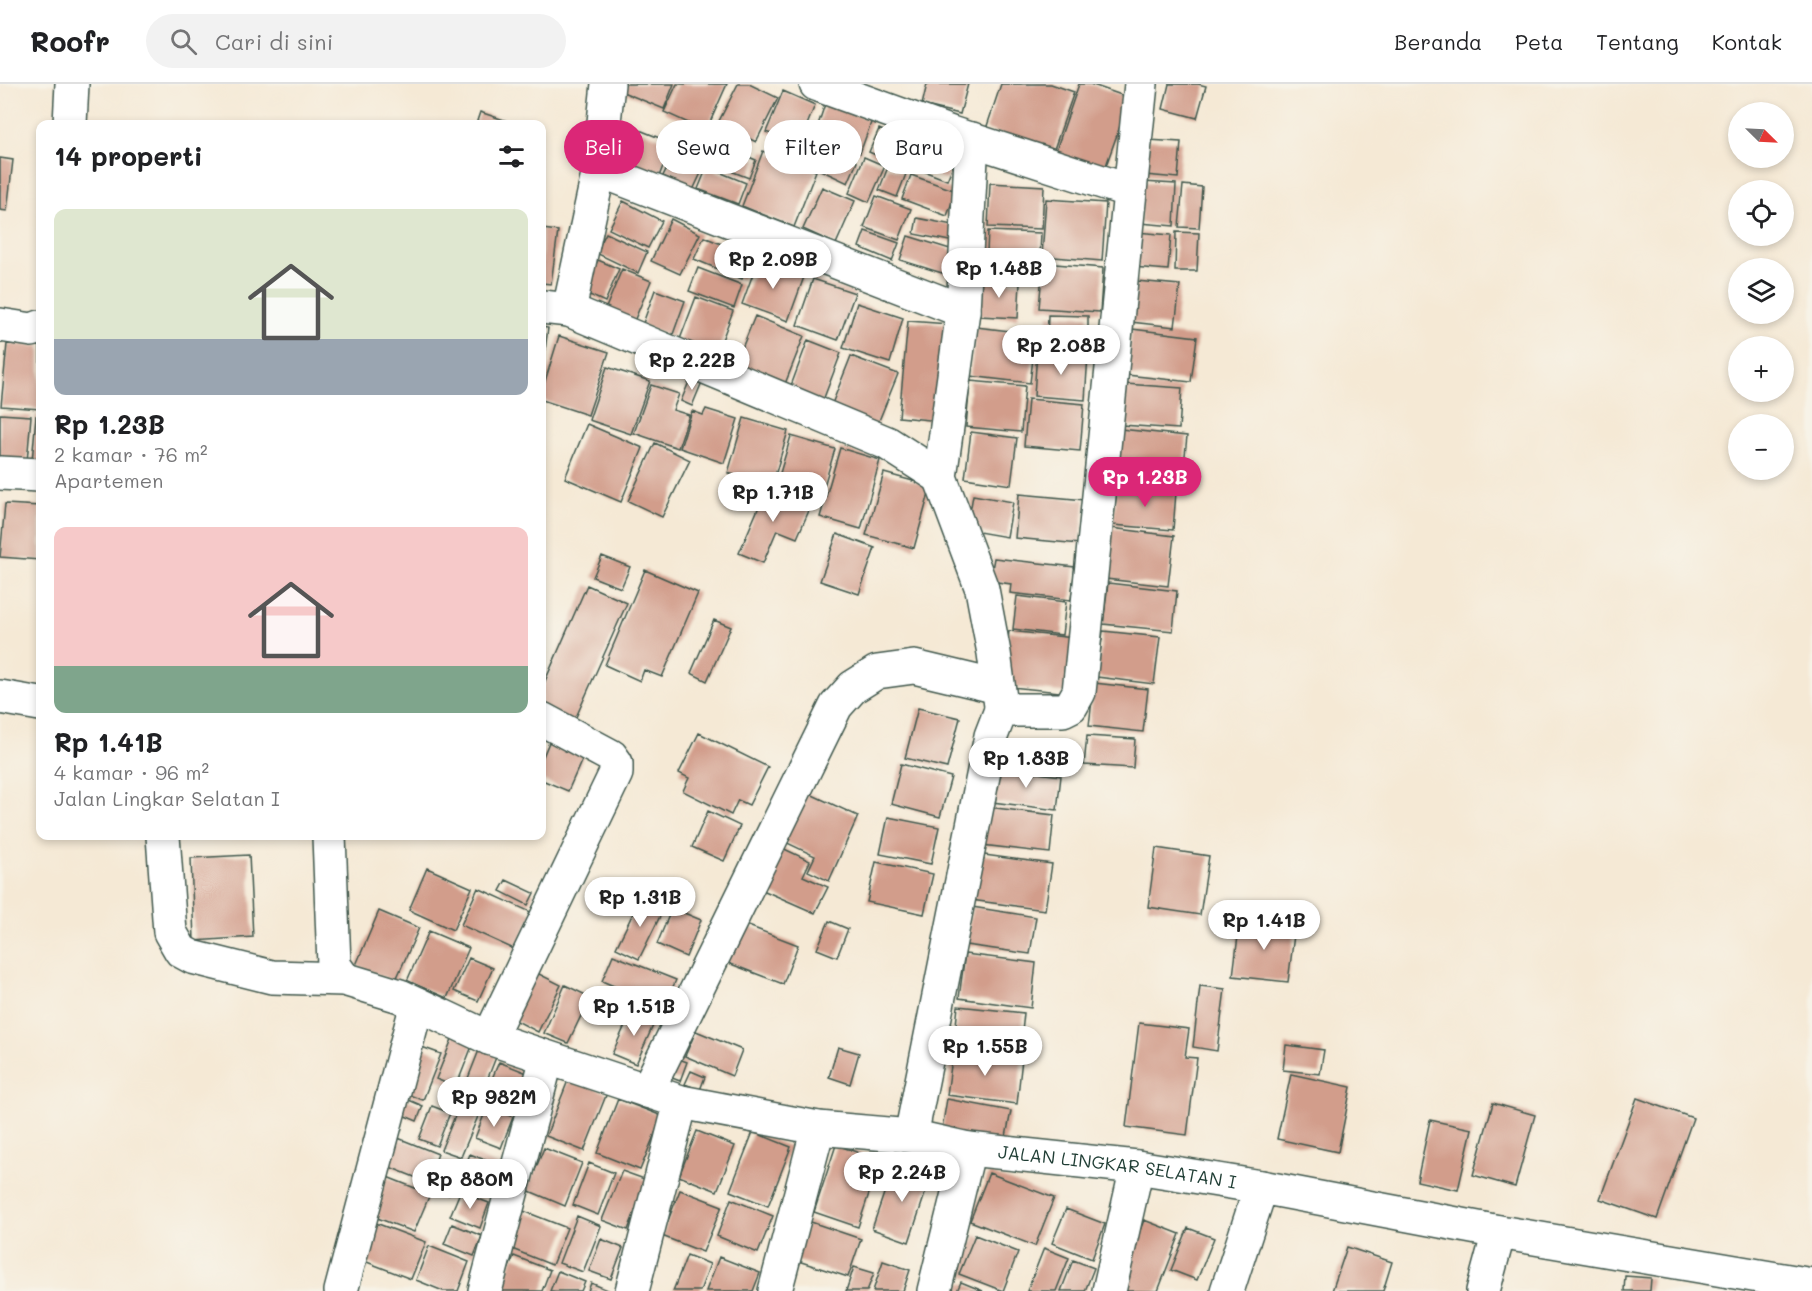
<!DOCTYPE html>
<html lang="id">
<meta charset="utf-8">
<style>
:root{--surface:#fff;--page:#f2f2f2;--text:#202124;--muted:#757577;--line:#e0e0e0;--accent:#db2777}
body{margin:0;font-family:Mali,sans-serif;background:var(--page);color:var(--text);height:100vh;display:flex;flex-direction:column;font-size:22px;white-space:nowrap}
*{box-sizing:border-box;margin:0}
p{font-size:20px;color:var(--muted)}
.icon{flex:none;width:33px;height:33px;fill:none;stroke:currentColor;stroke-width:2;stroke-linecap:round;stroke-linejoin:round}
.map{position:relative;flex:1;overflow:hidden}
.details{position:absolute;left:36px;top:36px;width:510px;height:720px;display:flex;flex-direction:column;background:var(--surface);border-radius:12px;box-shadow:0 3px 9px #0003}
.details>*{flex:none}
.hud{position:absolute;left:564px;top:36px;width:570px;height:54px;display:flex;gap:12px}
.needle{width:39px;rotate:114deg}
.fabs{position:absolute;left:1728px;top:18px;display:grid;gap:12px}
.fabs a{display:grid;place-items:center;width:66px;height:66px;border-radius:50%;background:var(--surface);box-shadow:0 3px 9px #0003;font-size:30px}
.price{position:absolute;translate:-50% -51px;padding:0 14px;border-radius:21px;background:#fff;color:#222;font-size:20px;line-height:39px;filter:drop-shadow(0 2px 3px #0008)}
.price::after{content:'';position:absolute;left:50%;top:36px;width:18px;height:14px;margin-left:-9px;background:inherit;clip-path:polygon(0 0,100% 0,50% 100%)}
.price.active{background:var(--accent);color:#fff}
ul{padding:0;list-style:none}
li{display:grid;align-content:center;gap:12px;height:318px;padding:0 18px}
li span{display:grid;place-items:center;height:186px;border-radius:12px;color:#555}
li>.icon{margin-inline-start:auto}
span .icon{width:108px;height:108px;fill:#fffc;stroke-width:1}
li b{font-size:26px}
h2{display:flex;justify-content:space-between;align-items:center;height:72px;padding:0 18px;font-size:26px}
.chip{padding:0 21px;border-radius:27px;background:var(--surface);box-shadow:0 3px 9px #0003;font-size:21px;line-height:54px}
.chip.active{background:var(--accent);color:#fff}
header{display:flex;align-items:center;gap:36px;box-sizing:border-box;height:84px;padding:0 30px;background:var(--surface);border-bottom:2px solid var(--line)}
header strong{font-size:28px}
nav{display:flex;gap:33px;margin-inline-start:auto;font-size:21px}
.search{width:420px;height:54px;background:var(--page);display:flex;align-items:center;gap:15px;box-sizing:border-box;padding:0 21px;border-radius:33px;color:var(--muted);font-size:22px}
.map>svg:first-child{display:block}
</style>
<header>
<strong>Roofr</strong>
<div class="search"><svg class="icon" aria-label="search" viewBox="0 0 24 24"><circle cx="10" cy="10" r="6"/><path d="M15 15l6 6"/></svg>Cari di sini</div>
<nav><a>Beranda</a><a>Peta</a><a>Tentang</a><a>Kontak</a></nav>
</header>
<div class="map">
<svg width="1812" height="1207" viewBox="0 0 1812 1207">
<rect width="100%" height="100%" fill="#f7f3e8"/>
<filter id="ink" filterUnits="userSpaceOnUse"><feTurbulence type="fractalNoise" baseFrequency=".0167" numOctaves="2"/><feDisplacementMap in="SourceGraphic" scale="12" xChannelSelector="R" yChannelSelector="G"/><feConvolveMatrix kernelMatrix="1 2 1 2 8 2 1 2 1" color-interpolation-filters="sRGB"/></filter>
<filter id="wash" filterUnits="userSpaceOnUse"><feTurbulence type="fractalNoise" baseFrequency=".008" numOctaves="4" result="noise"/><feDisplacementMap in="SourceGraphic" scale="24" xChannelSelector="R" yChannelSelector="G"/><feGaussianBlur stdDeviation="1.35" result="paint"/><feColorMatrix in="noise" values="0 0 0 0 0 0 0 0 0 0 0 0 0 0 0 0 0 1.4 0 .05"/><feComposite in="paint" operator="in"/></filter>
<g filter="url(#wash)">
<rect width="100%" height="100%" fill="#f5e9d5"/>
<g id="blocks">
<!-- building -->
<path fill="#d29d8b" d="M614 0H674L664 25 613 4Z
M677 0H727L706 47 664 28Z
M738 0H749L778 14 756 58 718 39Z
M927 0H968L960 30 922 21Z
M1001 0H1051L1074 8 1053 68 986 45Z
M1079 0H1090L1130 14 1103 90 1054 72Z
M1169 0H1198L1206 2 1197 34 1163 25Z
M783 7 815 21 799 61 766 48Z
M825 20 872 36 860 69 814 53Z
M480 28 510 38 509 40H476Z
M687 41 717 55 693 106 663 92Z
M632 43 672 59 658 95 617 79Z
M879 45 917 61 906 84 869 68Z
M1148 56 1181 58 1178 94 1145 91Z
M812 58 857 78 848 99 803 78Z
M717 60 756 76 749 94 710 79Z
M921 62 956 74 947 96 913 83Z
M763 67 816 87 794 143 742 122Z
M864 73 885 82 869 118 849 109Z
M0 74 13 76 7 127 0 126Z
M707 83 746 99 738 120 698 105Z
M888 83 906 90 897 113 879 106Z
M911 91 956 107 947 132 902 115Z
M1143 98 1176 100 1174 142 1140 139Z
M990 99 1044 102 1042 145 988 143Z
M1183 101 1202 103 1199 144 1179 143Z
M822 103 855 117 836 160 803 145Z
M876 112 911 125 899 156 864 143Z
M1046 115 1106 119 1102 177 1042 172Z
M623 117 662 137 648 164 609 145Z
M917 134 963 143 960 159 914 150Z
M671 135 700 150 680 190 651 177Z
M542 145 558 147 551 200 542 199Z
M865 147 899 159 892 177 859 163Z
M988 147 1041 149 1039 192 986 189Z
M1136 148 1171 151 1168 186 1133 183Z
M1176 148 1199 149 1197 187H1175Z
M606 149 647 168 638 189 596 169Z
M908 152 963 169 955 193 900 176Z
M704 153 751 172 742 195 694 175Z
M791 167 812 177 806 189 786 179Z
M598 176 619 185 605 218 583 208Z
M758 176 804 193 788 237 742 220Z
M1043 179 1103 184 1100 228 1039 224Z
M698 184 742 201 734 224 689 207Z
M622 185 651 197 632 242 603 231Z
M813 195 855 209 838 256 797 241Z
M980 196 1020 199 1018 234 979 232Z
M1136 197 1180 201 1175 243 1131 238Z
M655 206 685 217 672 253 642 242Z
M696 213 733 227 714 277 677 263Z
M857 219 903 234 890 279 843 264Z
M1048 231 1088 232V260H1047Z
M755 232 804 252 783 305 734 284Z
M908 237 949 240 940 337 899 333Z
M542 243 548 244 543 280H542Z
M976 243 1036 250 1030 299 970 292Z
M1132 245 1197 253 1191 298 1127 291Z
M559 252 609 268 588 331 542 316V307Z
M808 256 841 269 822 319 789 307Z
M7 260 40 262V325L1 322Z
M1037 267 1088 271 1085 316 1034 312Z
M851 272 898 290 876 344 830 325Z
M607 283 650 297 631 350 589 336Z
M691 293 702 298 692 322 681 317Z
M970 297 1025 302 1021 348 966 343Z
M1125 300 1182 304 1179 345 1122 341Z
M651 301 679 310 673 326 689 331 678 364 634 349Z
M1028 315 1084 320 1080 367 1024 362Z
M706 325 738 335 724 379 680 364 692 327 703 331Z
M0 330 31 332 27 378 0 376Z
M36 332 40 333V378H32Z
M744 334 788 347 772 402 728 389Z
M587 340 643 364 621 418 565 394Z
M1120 345 1187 352 1183 391 1116 385Z
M971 348 1017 354 1011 401 965 394Z
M791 352 835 365 819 419 775 406Z
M655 359 690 376 662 433 628 417Z
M840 364 880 376 861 445 820 433Z
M884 389 931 402 914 464 866 451Z
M1117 402 1176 408 1173 446 1113 441Z
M767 404 811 422 797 454 777 446 763 479 739 469Z
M1019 410 1085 416 1080 460 1015 454Z
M973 411 1013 418 1007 453 967 446Z
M5 420 40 422V476L0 473Z
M1111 444 1174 452 1168 502 1106 495Z
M837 450 875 464 859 510 820 497Z
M602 472 630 483 621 504 593 493Z
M994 474 1075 483 1071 516 1010 509 1011 500 990 497Z
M645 486 698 509 662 593 644 586 640 597 605 581Z
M1108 499 1177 507 1173 547 1103 540Z
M587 501 627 519 572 642 542 628V604Z
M1017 512 1066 518 1062 551 1013 545Z
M714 536 731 543 707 597 691 589Z
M1009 547 1074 554 1069 609 1003 602Z
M1103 547 1160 553 1154 600 1097 593Z
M1094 599 1148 605 1143 648 1089 642Z
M918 624 960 634 947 684 905 674Z
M699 649 768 683 749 721 738 716 731 731 683 707 689 694 679 689Z
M1087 652 1135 655 1133 684 1084 681Z
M550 656 584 671 568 707 542 696V675Z
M901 680 951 693 940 733 891 720Z
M996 684 1061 692 1057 726 992 718Z
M806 708 858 732 829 797 808 787 815 772 783 757Z
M987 723 1054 731 1050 769 982 761Z
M708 727 740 742 724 777 692 763Z
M888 733 939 743 931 780 880 770Z
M778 762 810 777 803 792 828 803 815 829 758 804Z
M1156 764 1209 772 1200 831 1148 823Z
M977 770 1052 780 1045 826 971 816Z
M249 771 253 853 194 857 191 774Z
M876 778 933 790 924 830 867 818Z
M427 784 472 804 453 846 409 826Z
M506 796 534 809 528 821 500 807Z
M478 804 533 829 516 866 461 841Z
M641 813 664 824 639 875 616 864Z
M972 823 1036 833 1030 870 966 861Z
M672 824 701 836 686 873 657 860Z
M379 827 419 844 395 898 356 881Z
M1240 836 1295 843 1288 898 1233 892Z
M829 837 848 845 837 873 817 865Z
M738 838 798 861 783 900 723 877Z
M429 847 469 864 447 914 407 897Z
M965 870 1036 879 1031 924 959 914Z
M613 871 676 896 664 923 602 897Z
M469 874 493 884 478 917 454 907Z
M531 886 561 901 538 948 509 933Z
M565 901 590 913 568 959 544 949Z
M1200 902 1225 905 1217 967 1193 963Z
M958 922 1024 929 1020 967 954 960Z
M632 926 655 937 636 980 612 970Z
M1139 939 1189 945 1185 973 1197 974 1187 1051 1126 1043Z
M696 947 742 966 732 992 685 972Z
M454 950 474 957 456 1003 436 995Z
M483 956 500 963 480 1014 463 1007Z
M1286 961 1324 966 1320 990 1283 986Z
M419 962 441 970 423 1016 401 1008Z
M838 963 859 969 850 1000 829 993Z
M953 967 1022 975 1017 1020 947 1011Z
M671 972 687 978 680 997 664 991Z
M499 978 527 989 513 1026 484 1014Z
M691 987 705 993 700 1006 685 1000Z
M1291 990 1351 1003 1338 1068 1277 1055Z
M569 994 607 1009 584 1067 546 1052Z
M404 1014 423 1022 417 1037 398 1029Z
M1637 1014 1693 1034 1657 1135 1600 1115Z
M618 1015 662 1032 640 1086 597 1069Z
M947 1015 1011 1027 1004 1063 941 1051Z
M1493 1019 1535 1031 1515 1103 1473 1091Z
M432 1022 450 1029 437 1062 419 1055Z
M459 1022 479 1030 461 1073 441 1066Z
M487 1023 513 1033 501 1064 475 1054Z
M1430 1036 1472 1045 1458 1106 1417 1097Z
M697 1047 735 1062 717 1107 679 1092Z
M753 1048 791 1063 768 1122 730 1107Z
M393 1052 438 1070 427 1098 382 1080Z
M836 1061 880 1076 858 1143 814 1128Z
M544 1064 582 1079 565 1122 527 1106Z
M470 1070 500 1082 489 1109 459 1098Z
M589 1079 614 1089 598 1131 573 1121Z
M894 1080 931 1092 909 1158 872 1145Z
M439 1082 457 1090 449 1111 431 1103Z
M622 1087 647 1096 628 1146 602 1136Z
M989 1089 1054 1114 1035 1162 970 1137Z
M382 1091 430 1110 414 1148 367 1130Z
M680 1106 722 1122 703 1168 662 1152Z
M460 1108 489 1119 480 1144 450 1132Z
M731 1115 773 1132 758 1169 717 1152Z
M1066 1125 1105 1140 1092 1175 1052 1159Z
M521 1126 567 1144 552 1181 507 1163Z
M577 1132 601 1142 583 1188 559 1179Z
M1144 1136 1180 1150 1158 1207H1117Z
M808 1137 861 1155 848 1193 795 1176Z
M373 1138 426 1158 411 1195 359 1175Z
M452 1140 482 1152 474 1172 444 1160Z
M1188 1144 1214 1154 1197 1196 1171 1186Z
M975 1151 1018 1168 1003 1207 959 1190Z
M601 1155 623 1164 611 1195 589 1187Z
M429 1162 469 1178 458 1207H443L416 1196Z
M1347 1163 1392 1178 1383 1207H1332Z
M1044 1164 1069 1174 1056 1207H1027Z
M687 1171 710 1180 700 1207H673Z
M514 1172 550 1186 542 1207H499Z
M719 1173 760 1189 753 1207H706Z
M1073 1176 1094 1184 1085 1207H1061Z
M883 1177 910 1186 903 1207H873Z
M854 1183 874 1189 867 1207H846Z
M558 1187 585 1198 581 1207H550Z
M1625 1192 1651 1194 1650 1207H1624Z
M961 1198 983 1207H957Z
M591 1199 610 1207H588Z"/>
</g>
</g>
<g filter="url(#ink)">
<use href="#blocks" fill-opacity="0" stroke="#3f574c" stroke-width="1.5"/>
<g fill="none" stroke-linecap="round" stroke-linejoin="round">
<defs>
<g id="minor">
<path d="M816 0 951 49 1130 107"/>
<path d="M70 40 72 0"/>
<path d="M972 55 963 227 940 393 982 505 994 569 1001 622"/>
<path d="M599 86 963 227"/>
<path d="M542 223 569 226 887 359 940 393"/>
<path d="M569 226 599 86 608 0"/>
<path d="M0 241 32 246 40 243"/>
<path d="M0 389 40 391"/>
<path d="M0 613 40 620"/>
<path id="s1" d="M163 752 170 848 181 867 192 873 272 893 344 895 400 912 489 954 681 1018 818 1044 911 1052 969 1065 1137 1083 1261 1103 1499 1148 1812 1201"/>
<path d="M329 752 334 881 344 895"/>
<path d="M489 954 616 689V679L611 672 542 635"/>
<path d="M647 1007 836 622 853 603 877 588 914 583 998 603"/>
<path d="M911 1052 991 652 1001 626H1063L1071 622 1079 608 1141 0"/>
<path d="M341 1207 417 920"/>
<path d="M485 1207 547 974"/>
<path d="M632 1207 681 1018"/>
<path d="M775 1207 818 1044"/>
<path d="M934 1207 969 1065"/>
<path d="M1109 1207 1137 1083"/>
<path d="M1227 1207 1261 1103"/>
<path d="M1483 1207 1499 1148"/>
</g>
</defs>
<!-- minor casing -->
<use href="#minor" stroke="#3f574c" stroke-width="36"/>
<!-- minor -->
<use href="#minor" stroke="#fff" stroke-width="33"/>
</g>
</g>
<g text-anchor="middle" stroke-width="6" stroke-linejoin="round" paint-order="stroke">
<!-- street labels -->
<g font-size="18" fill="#1f3d34" stroke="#f7f3e8">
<text dy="6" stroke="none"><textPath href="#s1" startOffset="1086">JALAN LINGKAR SELATAN I</textPath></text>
</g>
</g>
</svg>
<div class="fabs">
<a><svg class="needle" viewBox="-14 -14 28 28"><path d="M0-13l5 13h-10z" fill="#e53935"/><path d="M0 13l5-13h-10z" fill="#757577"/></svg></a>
<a><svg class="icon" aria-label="locate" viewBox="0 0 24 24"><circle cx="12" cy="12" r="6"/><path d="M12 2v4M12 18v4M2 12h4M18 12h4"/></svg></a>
<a><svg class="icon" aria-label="layers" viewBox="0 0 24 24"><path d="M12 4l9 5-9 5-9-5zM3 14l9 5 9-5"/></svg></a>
<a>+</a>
<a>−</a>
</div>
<b class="price" style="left:773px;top:206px">Rp 2.09B</b>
<b class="price" style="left:999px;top:215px">Rp 1.48B</b>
<b class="price" style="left:1061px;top:292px">Rp 2.08B</b>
<b class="price" style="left:692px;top:307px">Rp 2.22B</b>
<b class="price active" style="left:1145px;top:424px">Rp 1.23B</b>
<b class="price" style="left:773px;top:439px">Rp 1.71B</b>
<b class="price" style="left:1026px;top:705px">Rp 1.83B</b>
<b class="price" style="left:640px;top:844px">Rp 1.31B</b>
<b class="price" style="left:1264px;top:867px">Rp 1.41B</b>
<b class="price" style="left:634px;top:953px">Rp 1.51B</b>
<b class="price" style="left:985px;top:993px">Rp 1.55B</b>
<b class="price" style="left:494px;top:1044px">Rp 982M</b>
<b class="price" style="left:902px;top:1119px">Rp 2.24B</b>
<b class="price" style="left:470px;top:1126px">Rp 880M</b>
<div class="hud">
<a class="chip active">Beli</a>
<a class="chip">Sewa</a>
<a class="chip">Filter</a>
<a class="chip">Baru</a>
</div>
<section class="details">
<h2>14 properti<svg class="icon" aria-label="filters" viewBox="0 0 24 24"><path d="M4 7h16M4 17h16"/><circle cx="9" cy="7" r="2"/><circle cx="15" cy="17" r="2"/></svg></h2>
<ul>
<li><span style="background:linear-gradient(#dfe7d0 70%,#9aa5b1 0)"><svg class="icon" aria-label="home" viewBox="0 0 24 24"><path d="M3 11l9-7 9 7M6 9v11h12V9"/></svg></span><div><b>Rp 1.23B</b><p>2 kamar · 76 m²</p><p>Apartemen</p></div></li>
<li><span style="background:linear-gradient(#f6c9c9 75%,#7fa58c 0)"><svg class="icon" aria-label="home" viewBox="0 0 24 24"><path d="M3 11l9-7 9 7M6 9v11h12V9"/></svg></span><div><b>Rp 1.41B</b><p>4 kamar · 96 m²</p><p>Jalan Lingkar Selatan I</p></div></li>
</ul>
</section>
</div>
